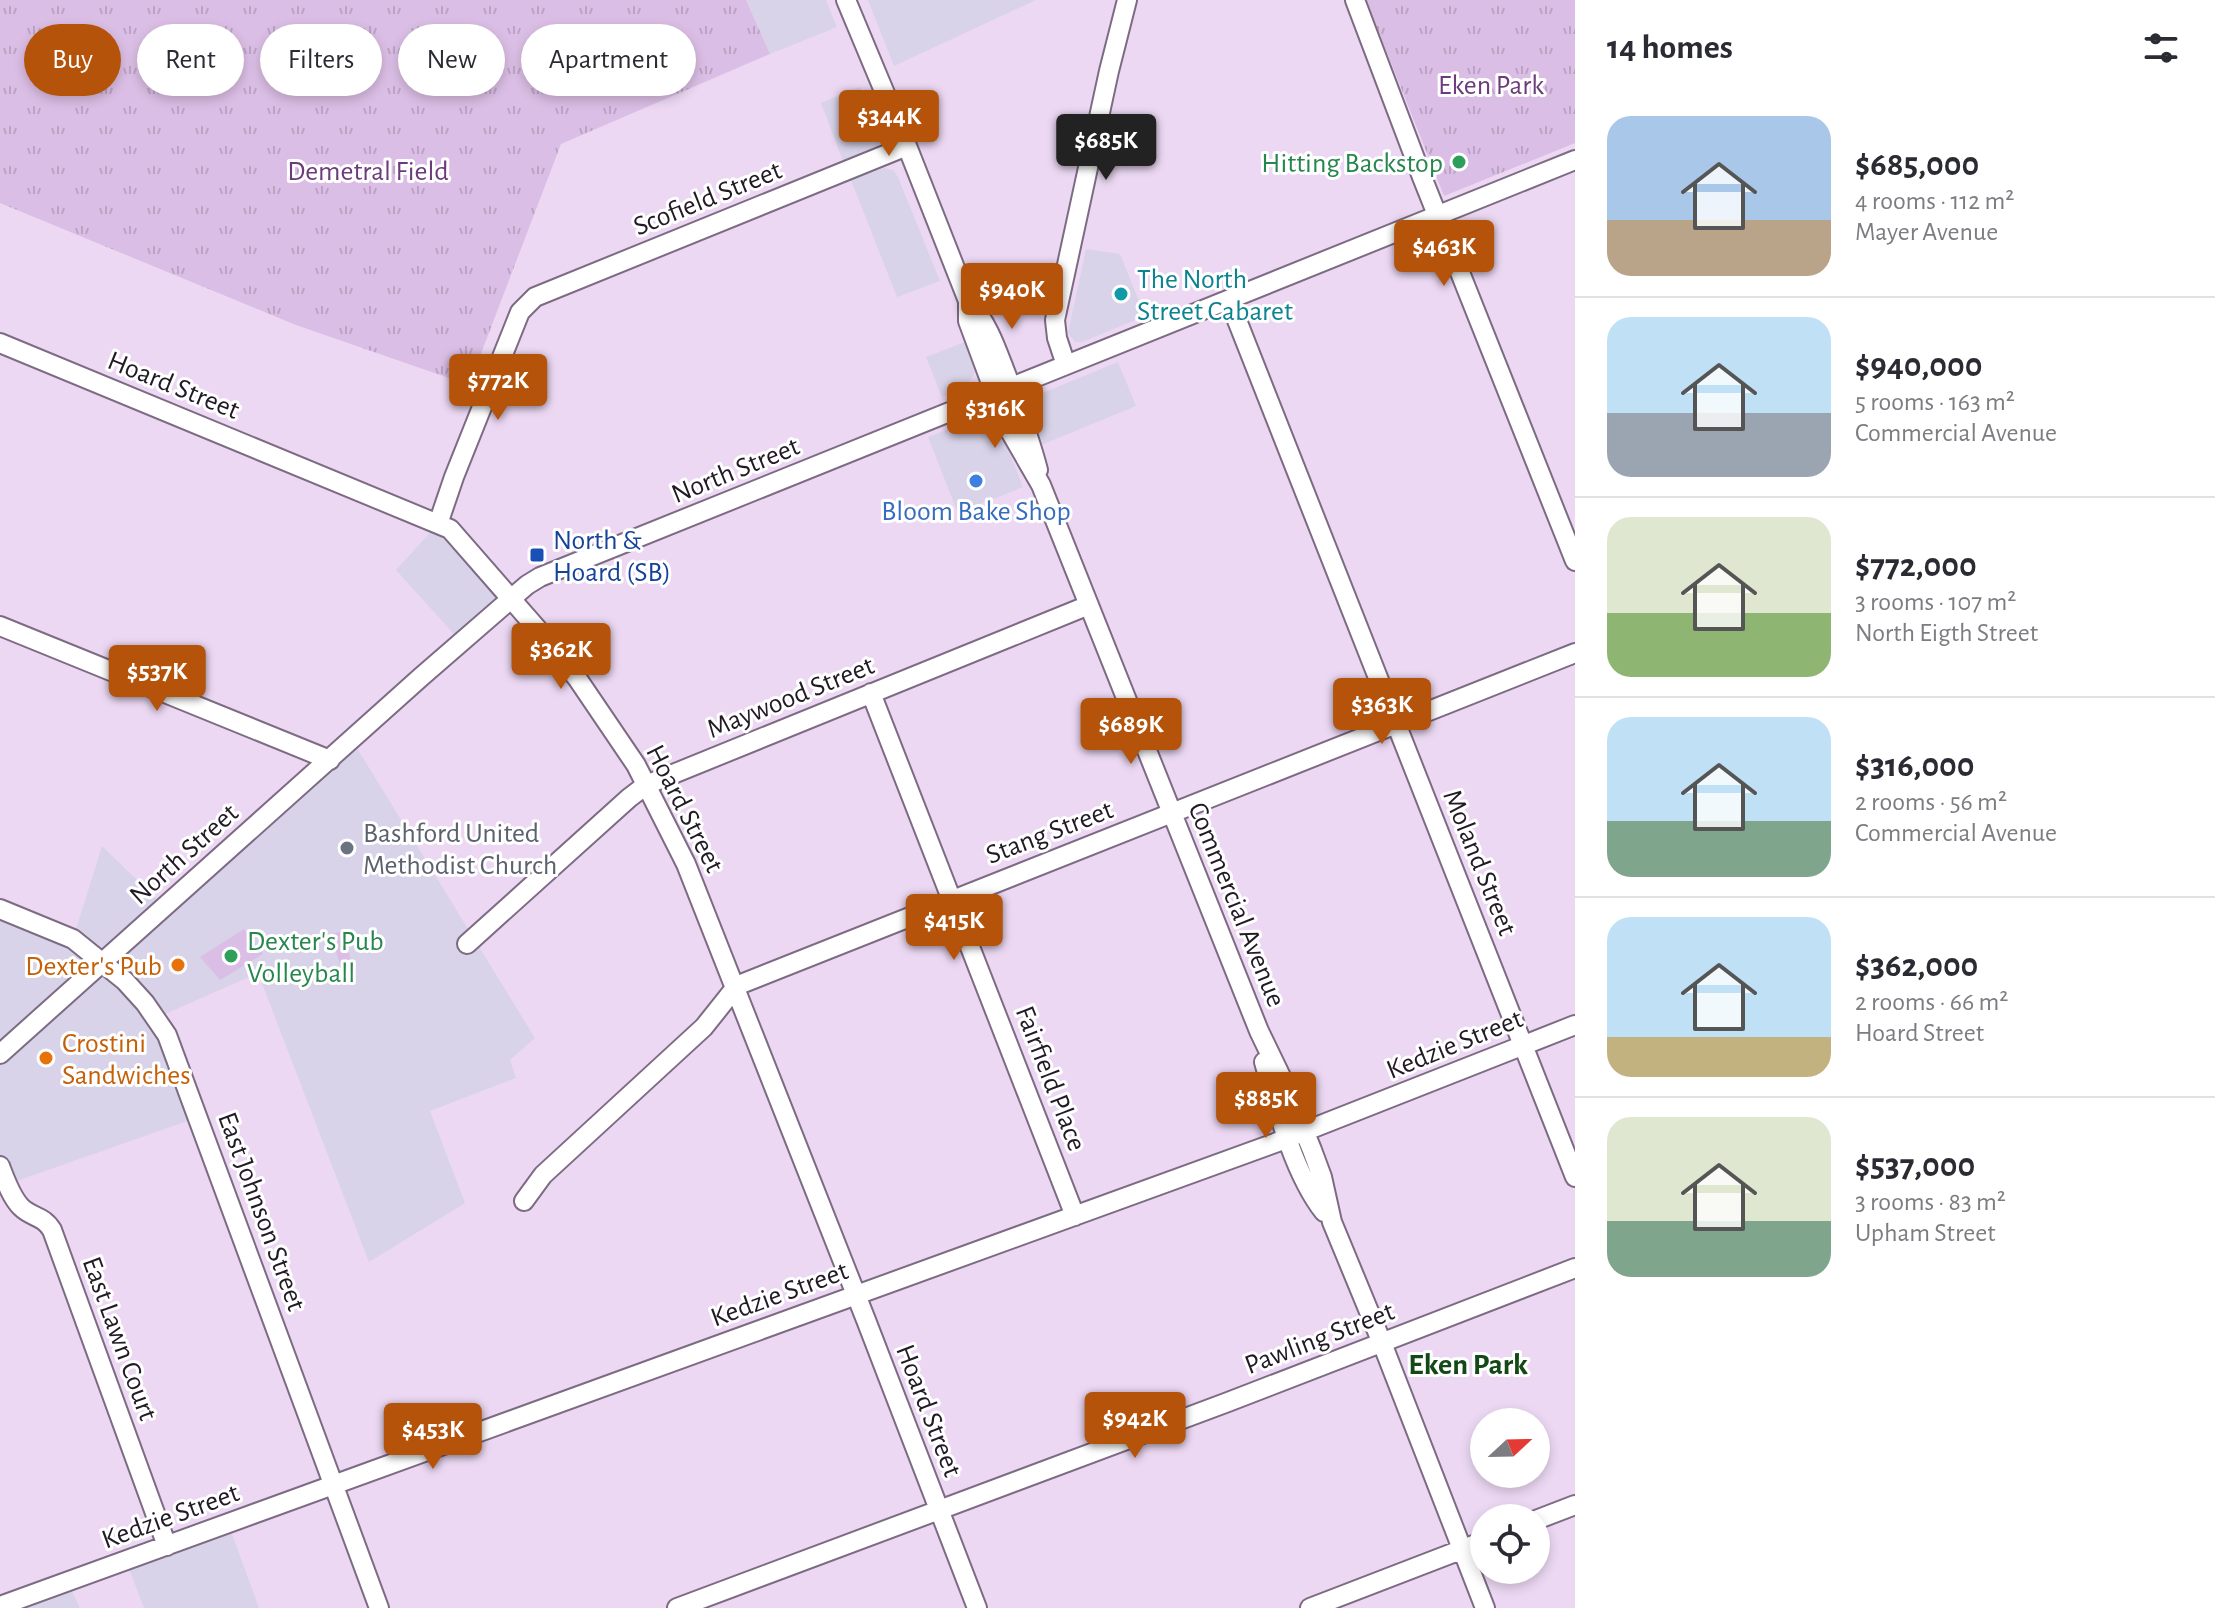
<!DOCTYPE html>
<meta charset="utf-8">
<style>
:root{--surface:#fff;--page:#f7f7f7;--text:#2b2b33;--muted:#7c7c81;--line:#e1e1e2;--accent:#b45309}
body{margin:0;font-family:"Alegreya Sans",sans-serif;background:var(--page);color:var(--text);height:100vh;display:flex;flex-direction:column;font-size:30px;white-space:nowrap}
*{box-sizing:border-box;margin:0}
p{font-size:26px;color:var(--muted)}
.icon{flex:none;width:44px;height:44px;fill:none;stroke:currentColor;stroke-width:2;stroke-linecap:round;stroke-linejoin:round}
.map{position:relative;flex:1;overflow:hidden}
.drawer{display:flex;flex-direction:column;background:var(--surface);width:640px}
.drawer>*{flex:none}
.top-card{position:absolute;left:24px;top:24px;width:760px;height:72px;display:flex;gap:16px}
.needle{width:52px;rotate:68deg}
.controls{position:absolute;left:1470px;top:1408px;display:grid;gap:16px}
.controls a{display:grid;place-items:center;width:80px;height:80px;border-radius:50%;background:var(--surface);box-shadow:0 4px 12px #0003;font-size:40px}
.price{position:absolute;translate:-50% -68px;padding:0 18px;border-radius:8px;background:var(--accent);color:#fff;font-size:26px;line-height:52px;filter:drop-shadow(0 2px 4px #0008)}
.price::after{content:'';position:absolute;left:50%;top:48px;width:24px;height:18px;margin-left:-12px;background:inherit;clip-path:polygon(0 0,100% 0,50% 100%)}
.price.selected{background:#222;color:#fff}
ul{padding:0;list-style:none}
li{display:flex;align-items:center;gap:24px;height:200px;padding:0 32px}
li+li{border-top:2px solid var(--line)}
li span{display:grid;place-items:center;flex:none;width:224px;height:160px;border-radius:24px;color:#555}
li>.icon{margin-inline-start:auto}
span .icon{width:96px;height:96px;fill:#fffc;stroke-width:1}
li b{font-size:34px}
h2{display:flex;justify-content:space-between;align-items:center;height:96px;padding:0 32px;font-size:34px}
.chip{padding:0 28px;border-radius:36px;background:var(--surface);box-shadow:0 4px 12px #0003;font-size:28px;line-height:72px}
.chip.selected{background:var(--accent);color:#fff}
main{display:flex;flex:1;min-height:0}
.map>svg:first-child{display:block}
</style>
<main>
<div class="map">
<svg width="1575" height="1608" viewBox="0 0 1575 1608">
<defs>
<pattern id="park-tufts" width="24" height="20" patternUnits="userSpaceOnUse" patternTransform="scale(2)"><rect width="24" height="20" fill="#dbbee5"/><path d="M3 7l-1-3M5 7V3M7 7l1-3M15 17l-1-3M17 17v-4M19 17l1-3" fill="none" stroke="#bca3c4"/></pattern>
</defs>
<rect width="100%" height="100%" fill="#ecd8f3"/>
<!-- commercial -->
<path fill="#d8d3e8" d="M746 0H826L837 27 770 54Z
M868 0H1036L894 66Z
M860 87 880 140 876 147 843 161 821 103Z
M884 168 893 170 898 177 940 281 897 297 851 180Z
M1086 249 1120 254 1145 316 1082 342H1075L1068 333Z
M965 342 974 366 975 373 966 386 942 397 926 357Z
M1118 362 1136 406 1041 445 1027 410 1028 399Z
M985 415 993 417 997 422 1023 487 958 513 928 437Z
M438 524 511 599 461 642 396 570Z
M352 740 535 1038 510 1060 516 1078 430 1111 465 1203 369 1262 258 973 156 1018 199 1117 8 1184 0 1166V909L73 939 102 846 164 906Z
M228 1523 259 1608H144L126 1561Z
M68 1583 80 1608H0Z"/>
<!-- park -->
<path fill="url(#park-tufts)" d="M0 0H746L770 54 561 144 469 385 296 325 0 203Z
M1366 0H1575V143L1444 196Z
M341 931 354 968 343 972 330 935Z"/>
<!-- garden -->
<path fill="#dbbee5" d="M244 929 263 954 220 980 200 957Z"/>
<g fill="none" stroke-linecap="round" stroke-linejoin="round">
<defs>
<path id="minor" d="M846 0 907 146 968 301C989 324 997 351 1008 379 1019 410 1030 439 1038 470
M1355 0 1422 177 1575 561
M1229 300 1575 1177
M968 301V321L1007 426 1041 485 1259 1031 1287 1089 1312 1150 1322 1177 1332 1222 1382 1343 1485 1608
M0 343 450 529 540 632 577 678 636 765 686 864 866 1320 977 1608
M1066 365 1057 338 1055 320 1109 71 1127 0
M438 524 454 477 520 312 535 297 907 146
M0 626 330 760
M871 693 1075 1216
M0 909 73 939 125 981 145 1003 167 1035 379 1608
M467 944 629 798 646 785 1089 605
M0 1054 421 677 527 585 540 577 1575 160
M1264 1062C1277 1108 1294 1174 1324 1212
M0 1166C5 1179 11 1197 21 1207 32 1218 43 1215 52 1230L167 1546
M524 1201 543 1175 704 1027 735 988 741 984 1575 653
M1536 1520 1575 1505
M0 1606 1275 1143 1575 1025
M677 1608 1228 1402 1575 1268
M1310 1608 1484 1541"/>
</defs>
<!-- minor casing -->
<use href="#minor" stroke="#7d6b83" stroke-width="22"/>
<!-- minor -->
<use href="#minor" stroke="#fff" stroke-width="18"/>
</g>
<!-- markers -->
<g fill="#2e9e5b" stroke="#fff" stroke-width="3">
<circle cx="1459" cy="162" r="8"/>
<circle cx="231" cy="956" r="8"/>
</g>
<circle fill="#0f9aa8" stroke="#fff" stroke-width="3" cx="1121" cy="294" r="8"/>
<circle fill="#3f7fe0" stroke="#fff" stroke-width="3" cx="976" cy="481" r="8"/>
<rect fill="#1a4fb4" stroke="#fff" stroke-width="3" x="529" y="547" width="16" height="16" rx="4"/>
<circle fill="#6b7280" stroke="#fff" stroke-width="3" cx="347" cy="848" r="8"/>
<g fill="#e8710a" stroke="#fff" stroke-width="3">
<circle cx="178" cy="965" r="8"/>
<circle cx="46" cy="1058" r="8"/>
</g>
<g text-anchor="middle" stroke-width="6" stroke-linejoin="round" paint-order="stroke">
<!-- park labels -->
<g font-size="28" fill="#6c3b7b" stroke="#fff">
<text x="1491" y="94">Eken Park</text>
<text x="368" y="180">Demetral Field</text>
</g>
<!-- leisure labels -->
<g font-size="28" fill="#27864d" stroke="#fff" text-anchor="end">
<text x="1443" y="172">Hitting Backstop</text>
<text x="247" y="950" text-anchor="start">Dexter's Pub<tspan x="247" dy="32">Volleyball</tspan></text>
</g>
<!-- street labels -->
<g font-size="28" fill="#211a24" stroke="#fff">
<text transform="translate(707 197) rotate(-22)" y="10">Scofield Street</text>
<text transform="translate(174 384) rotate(22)" y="10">Hoard Street</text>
<text transform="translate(735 469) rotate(-22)" y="10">North Street</text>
<text transform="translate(790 696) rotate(-22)" y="10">Maywood Street</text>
<text transform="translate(686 808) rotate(63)" y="10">Hoard Street</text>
<text transform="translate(1049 831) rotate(-21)" y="10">Stang Street</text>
<text transform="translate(183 853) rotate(-42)" y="10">North Street</text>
<text transform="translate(1481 862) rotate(68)" y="10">Moland Street</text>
<text transform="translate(1238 904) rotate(68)" y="10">Commercial Avenue</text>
<text transform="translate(1454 1043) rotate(-22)" y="10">Kedzie Street</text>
<text transform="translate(1052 1078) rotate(69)" y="10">Fairfield Place</text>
<text transform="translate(263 1211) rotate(70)" y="10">East Johnson Street</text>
<text transform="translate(779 1293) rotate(-20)" y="10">Kedzie Street</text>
<text transform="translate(1319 1337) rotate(-21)" y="10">Pawling Street</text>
<text transform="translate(121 1338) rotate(70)" y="10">East Lawn Court</text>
<text transform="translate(930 1410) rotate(69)" y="10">Hoard Street</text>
<text transform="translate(170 1515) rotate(-20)" y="10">Kedzie Street</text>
</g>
<!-- culture labels -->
<g font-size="28" fill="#0d838f" stroke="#fff" text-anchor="start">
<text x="1137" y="288">The North<tspan x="1137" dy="32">Street Cabaret</tspan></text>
</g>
<!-- shop labels -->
<g font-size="28" fill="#366cbe" stroke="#fff">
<text x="976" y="520">Bloom Bake Shop</text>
</g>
<!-- transit labels -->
<g font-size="28" fill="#164399" stroke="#fff" text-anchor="start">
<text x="553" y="549">North &amp;<tspan x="553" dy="32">Hoard (SB)</tspan></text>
</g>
<!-- worship labels -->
<g font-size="28" fill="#5b616d" stroke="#fff" text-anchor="start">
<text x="363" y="842">Bashford United<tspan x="363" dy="32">Methodist Church</tspan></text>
</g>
<!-- food labels -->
<g font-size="28" fill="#c56008" stroke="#fff" text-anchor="end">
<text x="162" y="975">Dexter's Pub</text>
<text x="62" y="1052" text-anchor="start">Crostini<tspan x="62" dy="32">Sandwiches</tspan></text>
</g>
<!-- neighbourhood labels -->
<g font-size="30" font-weight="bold" fill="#124916" stroke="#fff">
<text x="1468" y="1374">Eken Park</text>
</g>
</g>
</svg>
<div class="controls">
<a><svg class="needle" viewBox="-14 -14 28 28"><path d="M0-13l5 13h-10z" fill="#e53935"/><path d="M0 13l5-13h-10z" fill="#7c7c81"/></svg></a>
<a><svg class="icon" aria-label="locate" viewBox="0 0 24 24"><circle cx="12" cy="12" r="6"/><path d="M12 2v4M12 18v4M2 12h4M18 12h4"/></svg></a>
</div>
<b class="price" style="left:889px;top:158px">$344K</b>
<b class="price selected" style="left:1106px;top:182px">$685K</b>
<b class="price" style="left:1444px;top:288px">$463K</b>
<b class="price" style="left:1012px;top:331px">$940K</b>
<b class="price" style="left:498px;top:422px">$772K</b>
<b class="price" style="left:995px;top:450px">$316K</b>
<b class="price" style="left:561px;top:691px">$362K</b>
<b class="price" style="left:157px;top:713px">$537K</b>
<b class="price" style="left:1382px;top:746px">$363K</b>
<b class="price" style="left:1131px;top:766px">$689K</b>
<b class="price" style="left:954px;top:962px">$415K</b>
<b class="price" style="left:1266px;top:1140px">$885K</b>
<b class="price" style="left:1135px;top:1460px">$942K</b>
<b class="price" style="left:433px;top:1471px">$453K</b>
<div class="top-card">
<a class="chip selected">Buy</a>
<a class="chip">Rent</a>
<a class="chip">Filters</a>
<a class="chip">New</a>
<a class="chip">Apartment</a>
</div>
</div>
<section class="drawer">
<h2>14 homes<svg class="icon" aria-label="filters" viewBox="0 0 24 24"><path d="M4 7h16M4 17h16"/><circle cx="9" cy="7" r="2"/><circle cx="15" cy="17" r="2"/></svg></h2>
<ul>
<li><span style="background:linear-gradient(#a9c7e8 65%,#b9a48a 0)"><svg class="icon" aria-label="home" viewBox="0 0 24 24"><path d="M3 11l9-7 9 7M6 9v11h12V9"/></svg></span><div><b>$685,000</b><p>4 rooms · 112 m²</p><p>Mayer Avenue</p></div></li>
<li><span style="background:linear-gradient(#bfe0f5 60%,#9aa5b1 0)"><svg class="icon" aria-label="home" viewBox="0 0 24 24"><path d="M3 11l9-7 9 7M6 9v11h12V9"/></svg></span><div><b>$940,000</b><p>5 rooms · 163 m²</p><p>Commercial Avenue</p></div></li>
<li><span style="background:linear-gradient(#dfe7d0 60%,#8fb573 0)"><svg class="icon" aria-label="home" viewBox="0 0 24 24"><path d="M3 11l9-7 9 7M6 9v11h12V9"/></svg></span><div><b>$772,000</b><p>3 rooms · 107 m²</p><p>North Eigth Street</p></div></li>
<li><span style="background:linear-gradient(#bfe0f5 65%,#7fa58c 0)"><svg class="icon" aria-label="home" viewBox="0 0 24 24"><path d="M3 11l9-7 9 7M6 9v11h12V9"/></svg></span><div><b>$316,000</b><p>2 rooms · 56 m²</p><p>Commercial Avenue</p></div></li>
<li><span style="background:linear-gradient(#bfe0f5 75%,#c2b280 0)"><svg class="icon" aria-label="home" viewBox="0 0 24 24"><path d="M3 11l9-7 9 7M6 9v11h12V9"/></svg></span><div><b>$362,000</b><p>2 rooms · 66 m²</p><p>Hoard Street</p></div></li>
<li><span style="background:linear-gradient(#dfe7d0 65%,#7fa58c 0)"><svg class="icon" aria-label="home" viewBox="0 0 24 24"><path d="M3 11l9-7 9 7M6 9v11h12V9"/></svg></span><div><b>$537,000</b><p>3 rooms · 83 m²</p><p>Upham Street</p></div></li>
</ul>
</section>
</main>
